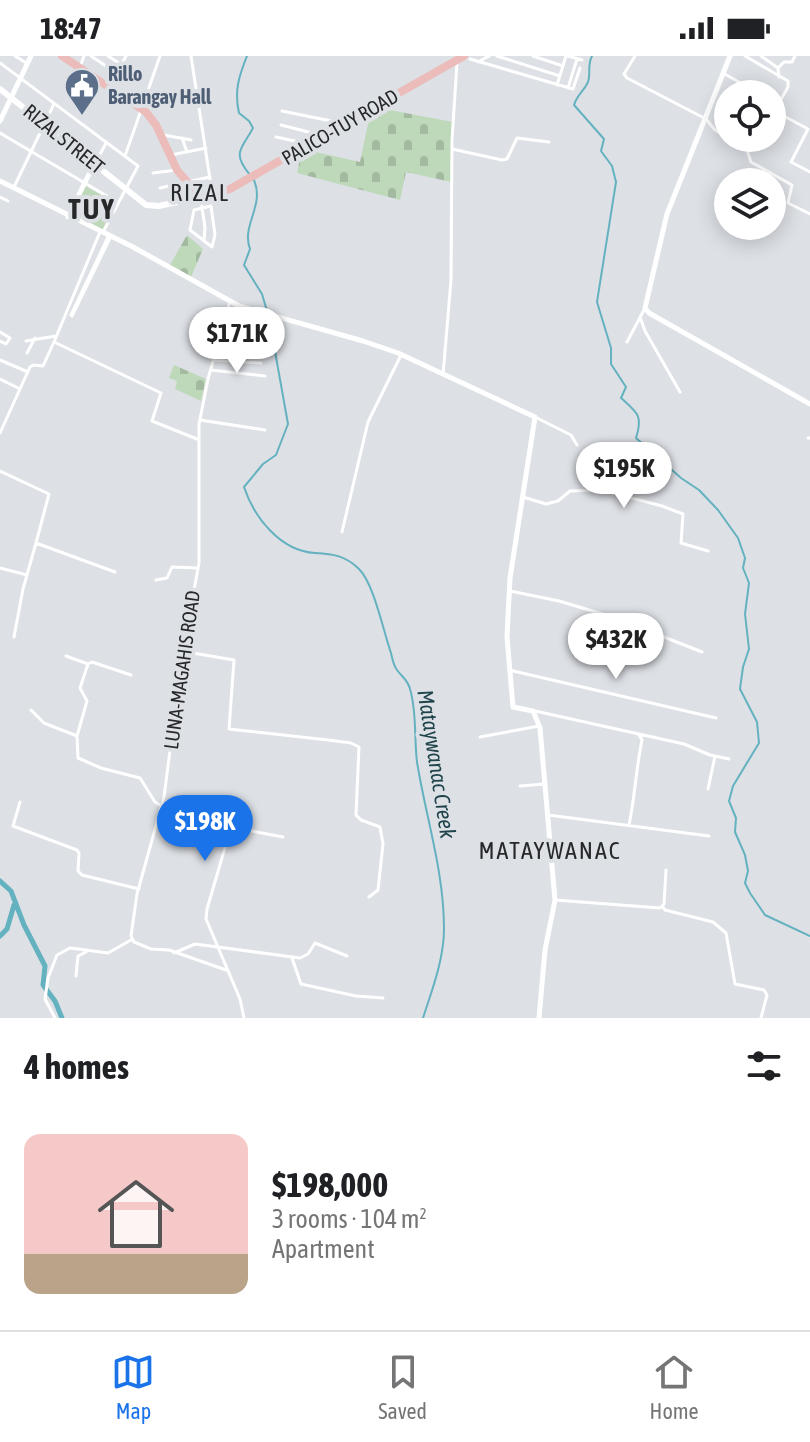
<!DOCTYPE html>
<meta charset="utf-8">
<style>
:root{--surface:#fff;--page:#f6f6f6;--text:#202124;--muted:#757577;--line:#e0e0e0;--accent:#1a73e8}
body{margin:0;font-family:"Asap Condensed",sans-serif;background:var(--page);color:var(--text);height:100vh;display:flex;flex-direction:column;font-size:30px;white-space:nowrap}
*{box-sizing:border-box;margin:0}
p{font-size:26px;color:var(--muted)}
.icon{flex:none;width:44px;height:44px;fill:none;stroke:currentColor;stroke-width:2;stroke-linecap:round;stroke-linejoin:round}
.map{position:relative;height:962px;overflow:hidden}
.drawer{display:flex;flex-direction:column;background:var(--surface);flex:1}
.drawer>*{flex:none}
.tools{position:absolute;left:714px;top:24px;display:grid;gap:16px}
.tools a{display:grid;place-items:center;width:72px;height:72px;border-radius:50%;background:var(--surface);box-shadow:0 4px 20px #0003;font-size:40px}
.price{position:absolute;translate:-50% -68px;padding:0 18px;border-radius:28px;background:#fff;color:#222;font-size:26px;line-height:52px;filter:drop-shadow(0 2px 4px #0008)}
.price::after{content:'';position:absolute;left:50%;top:48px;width:24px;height:18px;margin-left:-12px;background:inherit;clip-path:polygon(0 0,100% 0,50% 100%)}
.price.selected{background:var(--accent);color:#fff}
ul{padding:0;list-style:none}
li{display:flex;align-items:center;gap:24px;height:200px;padding:0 24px}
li+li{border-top:2px solid var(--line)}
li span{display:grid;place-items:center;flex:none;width:224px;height:160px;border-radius:16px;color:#555}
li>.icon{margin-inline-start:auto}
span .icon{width:96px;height:96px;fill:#fffc;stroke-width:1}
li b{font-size:34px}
h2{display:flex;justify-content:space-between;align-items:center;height:96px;padding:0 24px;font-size:34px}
.status{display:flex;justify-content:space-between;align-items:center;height:56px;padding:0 40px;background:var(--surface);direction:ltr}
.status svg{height:22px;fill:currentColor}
.dock{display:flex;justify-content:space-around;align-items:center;height:112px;border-top:2px solid var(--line);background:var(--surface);font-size:22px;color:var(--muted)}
.dock a{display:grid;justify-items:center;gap:4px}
.dock .selected{color:var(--accent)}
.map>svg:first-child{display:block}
</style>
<div class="status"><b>18:47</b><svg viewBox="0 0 49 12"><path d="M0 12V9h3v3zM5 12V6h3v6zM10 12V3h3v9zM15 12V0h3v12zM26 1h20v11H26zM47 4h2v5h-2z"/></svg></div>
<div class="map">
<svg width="810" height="962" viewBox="0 0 810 962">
<defs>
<pattern id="cemetery-stones" width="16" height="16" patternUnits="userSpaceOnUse" patternTransform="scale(2)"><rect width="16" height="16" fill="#bed9ba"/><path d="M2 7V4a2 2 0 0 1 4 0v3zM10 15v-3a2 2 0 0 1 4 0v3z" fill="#a3baa0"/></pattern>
</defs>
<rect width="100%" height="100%" fill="#dde0e5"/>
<!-- cemetery -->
<path fill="url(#cemetery-stones)" d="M379 52 453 66 451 126 406 116 400 144 297 117 301 98 307 94 360 106 370 58Z
M187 179 203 193 191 221 170 209Z
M174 309 206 323 201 345 175 333 177 325 169 322Z"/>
<!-- green -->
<path fill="#bed9ba" d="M85 130 116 147 103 174 70 160Z"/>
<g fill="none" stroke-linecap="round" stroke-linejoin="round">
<!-- stream -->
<path stroke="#64b2c0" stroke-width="2" d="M247 0C239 20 234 35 239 57L249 65 253 72C242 93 231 96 250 119
M592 0C587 9 591 18 588 26 584 35 577 39 574 49L604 83 601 95 612 110 616 126 597 246 611 292V308L626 331 621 342C638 357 643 360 636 382L681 422 699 434 718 454 738 482 745 502 743 512 749 527 745 558 749 593 743 611 740 633 757 666 759 687 733 730 729 745 736 762 735 776 745 799 748 815 745 827 750 837 765 859 810 880
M254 124C265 150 241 169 250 193L244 209 262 238 267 255
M269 262 288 368 276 399 263 408 244 431C254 461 280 495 315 497 332 498 345 499 359 513 374 528 383 574 391 597 392 602 394 610 397 614 402 621 408 624 410 633 417 656 414 682 417 706 426 762 444 815 444 873 444 903 432 934 423 962"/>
<!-- river -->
<path stroke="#64b2c0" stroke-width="5" d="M0 825 11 835 24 869 45 910 43 929 55 945 62 962
M0 880 7 873 14 849"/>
<!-- minor -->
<path stroke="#fff" stroke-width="3" d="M15 0 28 8
M91 0 115 16 118 15 126 0
M108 0 122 9
M191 0 212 136
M497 0 560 20
M533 0 563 10
M568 0 582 4
M635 0 624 18 627 22 706 63 715 74 747 94 751 106 792 129 788 147 810 158
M745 0 788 25V31L778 49
M761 0 778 12 779 21
M470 3 573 33 580 12
M478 6 489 0
M0 7 138 110 103 176
M80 11 84 0
M778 12 784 6H792L795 0
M723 17 760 38
M557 29 566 0
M568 32 577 3
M772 45 782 59 808 73 791 106 810 116
M282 55 341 67
M281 69 320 79
M0 77 117 146
M164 79 191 84
M276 81 304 87
M182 82 187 96
M452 93 502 104 507 103 517 82 549 86
M171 99 206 92
M125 100 160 0
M95 108 106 87
M153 117 177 114
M14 131 54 48
M160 132 210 121
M0 141 8 145
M201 144 205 172 204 184
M211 150 215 179 212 191 190 174 194 154Z
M100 176 54 286 161 337 152 365 197 383
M109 179 71 259 72 260 111 180
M640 261 645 275 680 336
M0 276 10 282 6 288 0 285
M26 285 56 280
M627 286 645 252
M27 297 35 282
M0 304 28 316
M214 304 261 307
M211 314 265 320
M443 319 451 224 452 84 457 7
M0 323 20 333
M535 361 571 379 577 389
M200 364 265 374
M0 377 30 311 33 309 43 310 54 286
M808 382H810
M0 415 49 438 36 487 115 516
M523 441 546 448 558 445 570 435 601 434 662 450 683 458 681 487 708 495
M342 476 368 366 401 299
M0 512 27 519
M156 524 167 522 172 511 198 512
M510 535 559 545 616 562 702 596
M14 581 23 533 36 487
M183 593 187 596 234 604 229 673 328 684 351 687 359 691 356 759 361 764 380 771 383 788 378 834 369 841
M66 600 88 608 80 632 87 645 77 680
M88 608 92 606 131 619
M509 614 716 662
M31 654 44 667 77 680 78 702 101 712 140 722 155 746 160 749
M535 655 684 688 710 699 729 703
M480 681 539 670
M520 730 545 728
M708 733 715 700
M20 746 13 770 77 794 79 797 78 815 82 819 139 833
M548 759 709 780
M157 765 168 781 181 782
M629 769C635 741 636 712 642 684L639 679
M555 844 660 852 664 848 666 814
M663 851 665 854 713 866 726 877 735 928 764 934 767 939 761 962
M174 897 195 888 300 902 308 898 315 887 347 900
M292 902 301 928 356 940 383 942
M226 914 169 894 151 893 134 886 131 880 137 838 164 741 183 593 199 507V368L208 323 230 245
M76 920 78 900 86 896
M55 962 45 943 48 922 57 899 70 892 108 897 131 884
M244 962 240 943 206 863 207 853 231 771 283 781"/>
<!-- tertiary -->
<path stroke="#fff" stroke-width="5" d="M730 0 667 158 645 252 649 257 810 348
M0 65 31 0
M0 125 133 191 239 250 363 285 398 297 535 361 510 522 507 581 513 651 533 655 540 672 555 844 545 894 539 962
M68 161 94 108"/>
<!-- secondary -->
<path stroke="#fff" stroke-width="6" d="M0 33 146 149 159 150 200 141"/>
<!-- primary -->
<path stroke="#ebbcb9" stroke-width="8" d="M62 0 146 56 156 69 177 114 196 136
M196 136 200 141 230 133 464 0"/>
</g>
<!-- icons -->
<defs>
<symbol id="civic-pin" viewBox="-11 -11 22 30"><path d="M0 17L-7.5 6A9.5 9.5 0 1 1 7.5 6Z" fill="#5c6f8a" stroke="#dde0e5"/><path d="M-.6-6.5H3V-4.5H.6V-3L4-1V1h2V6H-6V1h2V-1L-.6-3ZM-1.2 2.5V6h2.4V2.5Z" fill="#fff"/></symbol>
</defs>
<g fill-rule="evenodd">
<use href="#civic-pin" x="62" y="10" width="40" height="54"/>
</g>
<g text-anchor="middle" stroke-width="8" stroke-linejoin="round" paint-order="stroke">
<!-- service labels -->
<g font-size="20" font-weight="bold" fill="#4e5e75" stroke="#dde0e5" text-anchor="start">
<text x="108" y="25">Rillo<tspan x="108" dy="23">Barangay Hall</tspan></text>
</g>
<!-- street labels -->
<g font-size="20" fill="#27282a" stroke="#dde0e5">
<text transform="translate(340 71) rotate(-30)" y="7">PALICO-TUY ROAD</text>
<text transform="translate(64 83) rotate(39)" y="7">RIZAL STREET</text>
<text transform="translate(182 614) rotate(-82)" y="7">LUNA-MAGAHIS ROAD</text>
</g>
<!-- water labels -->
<g font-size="22" font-style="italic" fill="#1f444b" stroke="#dde0e5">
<text transform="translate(437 708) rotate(81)" y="8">Mataywanac Creek</text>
</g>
<!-- quarter labels -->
<g font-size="24" letter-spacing="2" fill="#27282a" stroke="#dde0e5">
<text x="200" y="145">RIZAL</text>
<text x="550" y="803">MATAYWANAC</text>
</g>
<!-- district labels -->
<g font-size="28" font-weight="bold" letter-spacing="2" fill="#27282a" stroke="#dde0e5">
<text x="92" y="163">TUY</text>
</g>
</g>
</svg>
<div class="tools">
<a><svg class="icon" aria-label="locate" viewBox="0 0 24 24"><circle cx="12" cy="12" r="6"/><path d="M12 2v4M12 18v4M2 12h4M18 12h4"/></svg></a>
<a><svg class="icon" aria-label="layers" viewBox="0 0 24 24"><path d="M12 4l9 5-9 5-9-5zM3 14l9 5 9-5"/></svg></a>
</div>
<b class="price" style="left:237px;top:319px">$171K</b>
<b class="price" style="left:624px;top:454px">$195K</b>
<b class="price" style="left:616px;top:625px">$432K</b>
<b class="price selected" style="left:205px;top:807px">$198K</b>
</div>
<section class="drawer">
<h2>4 homes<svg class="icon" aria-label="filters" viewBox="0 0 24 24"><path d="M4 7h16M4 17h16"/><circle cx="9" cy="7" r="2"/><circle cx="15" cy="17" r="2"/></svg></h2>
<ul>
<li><span style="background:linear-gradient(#f6c9c9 75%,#b9a48a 0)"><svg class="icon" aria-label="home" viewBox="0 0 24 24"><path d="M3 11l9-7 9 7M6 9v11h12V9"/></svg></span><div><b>$198,000</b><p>3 rooms · 104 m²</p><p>Apartment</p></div></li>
</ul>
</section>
<nav class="dock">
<a class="selected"><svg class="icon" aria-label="map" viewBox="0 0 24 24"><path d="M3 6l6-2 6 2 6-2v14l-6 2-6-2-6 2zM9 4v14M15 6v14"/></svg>Map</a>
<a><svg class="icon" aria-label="saved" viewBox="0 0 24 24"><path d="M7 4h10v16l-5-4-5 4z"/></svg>Saved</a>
<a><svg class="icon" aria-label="home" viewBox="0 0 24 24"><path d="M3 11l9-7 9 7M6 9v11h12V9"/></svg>Home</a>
</nav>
